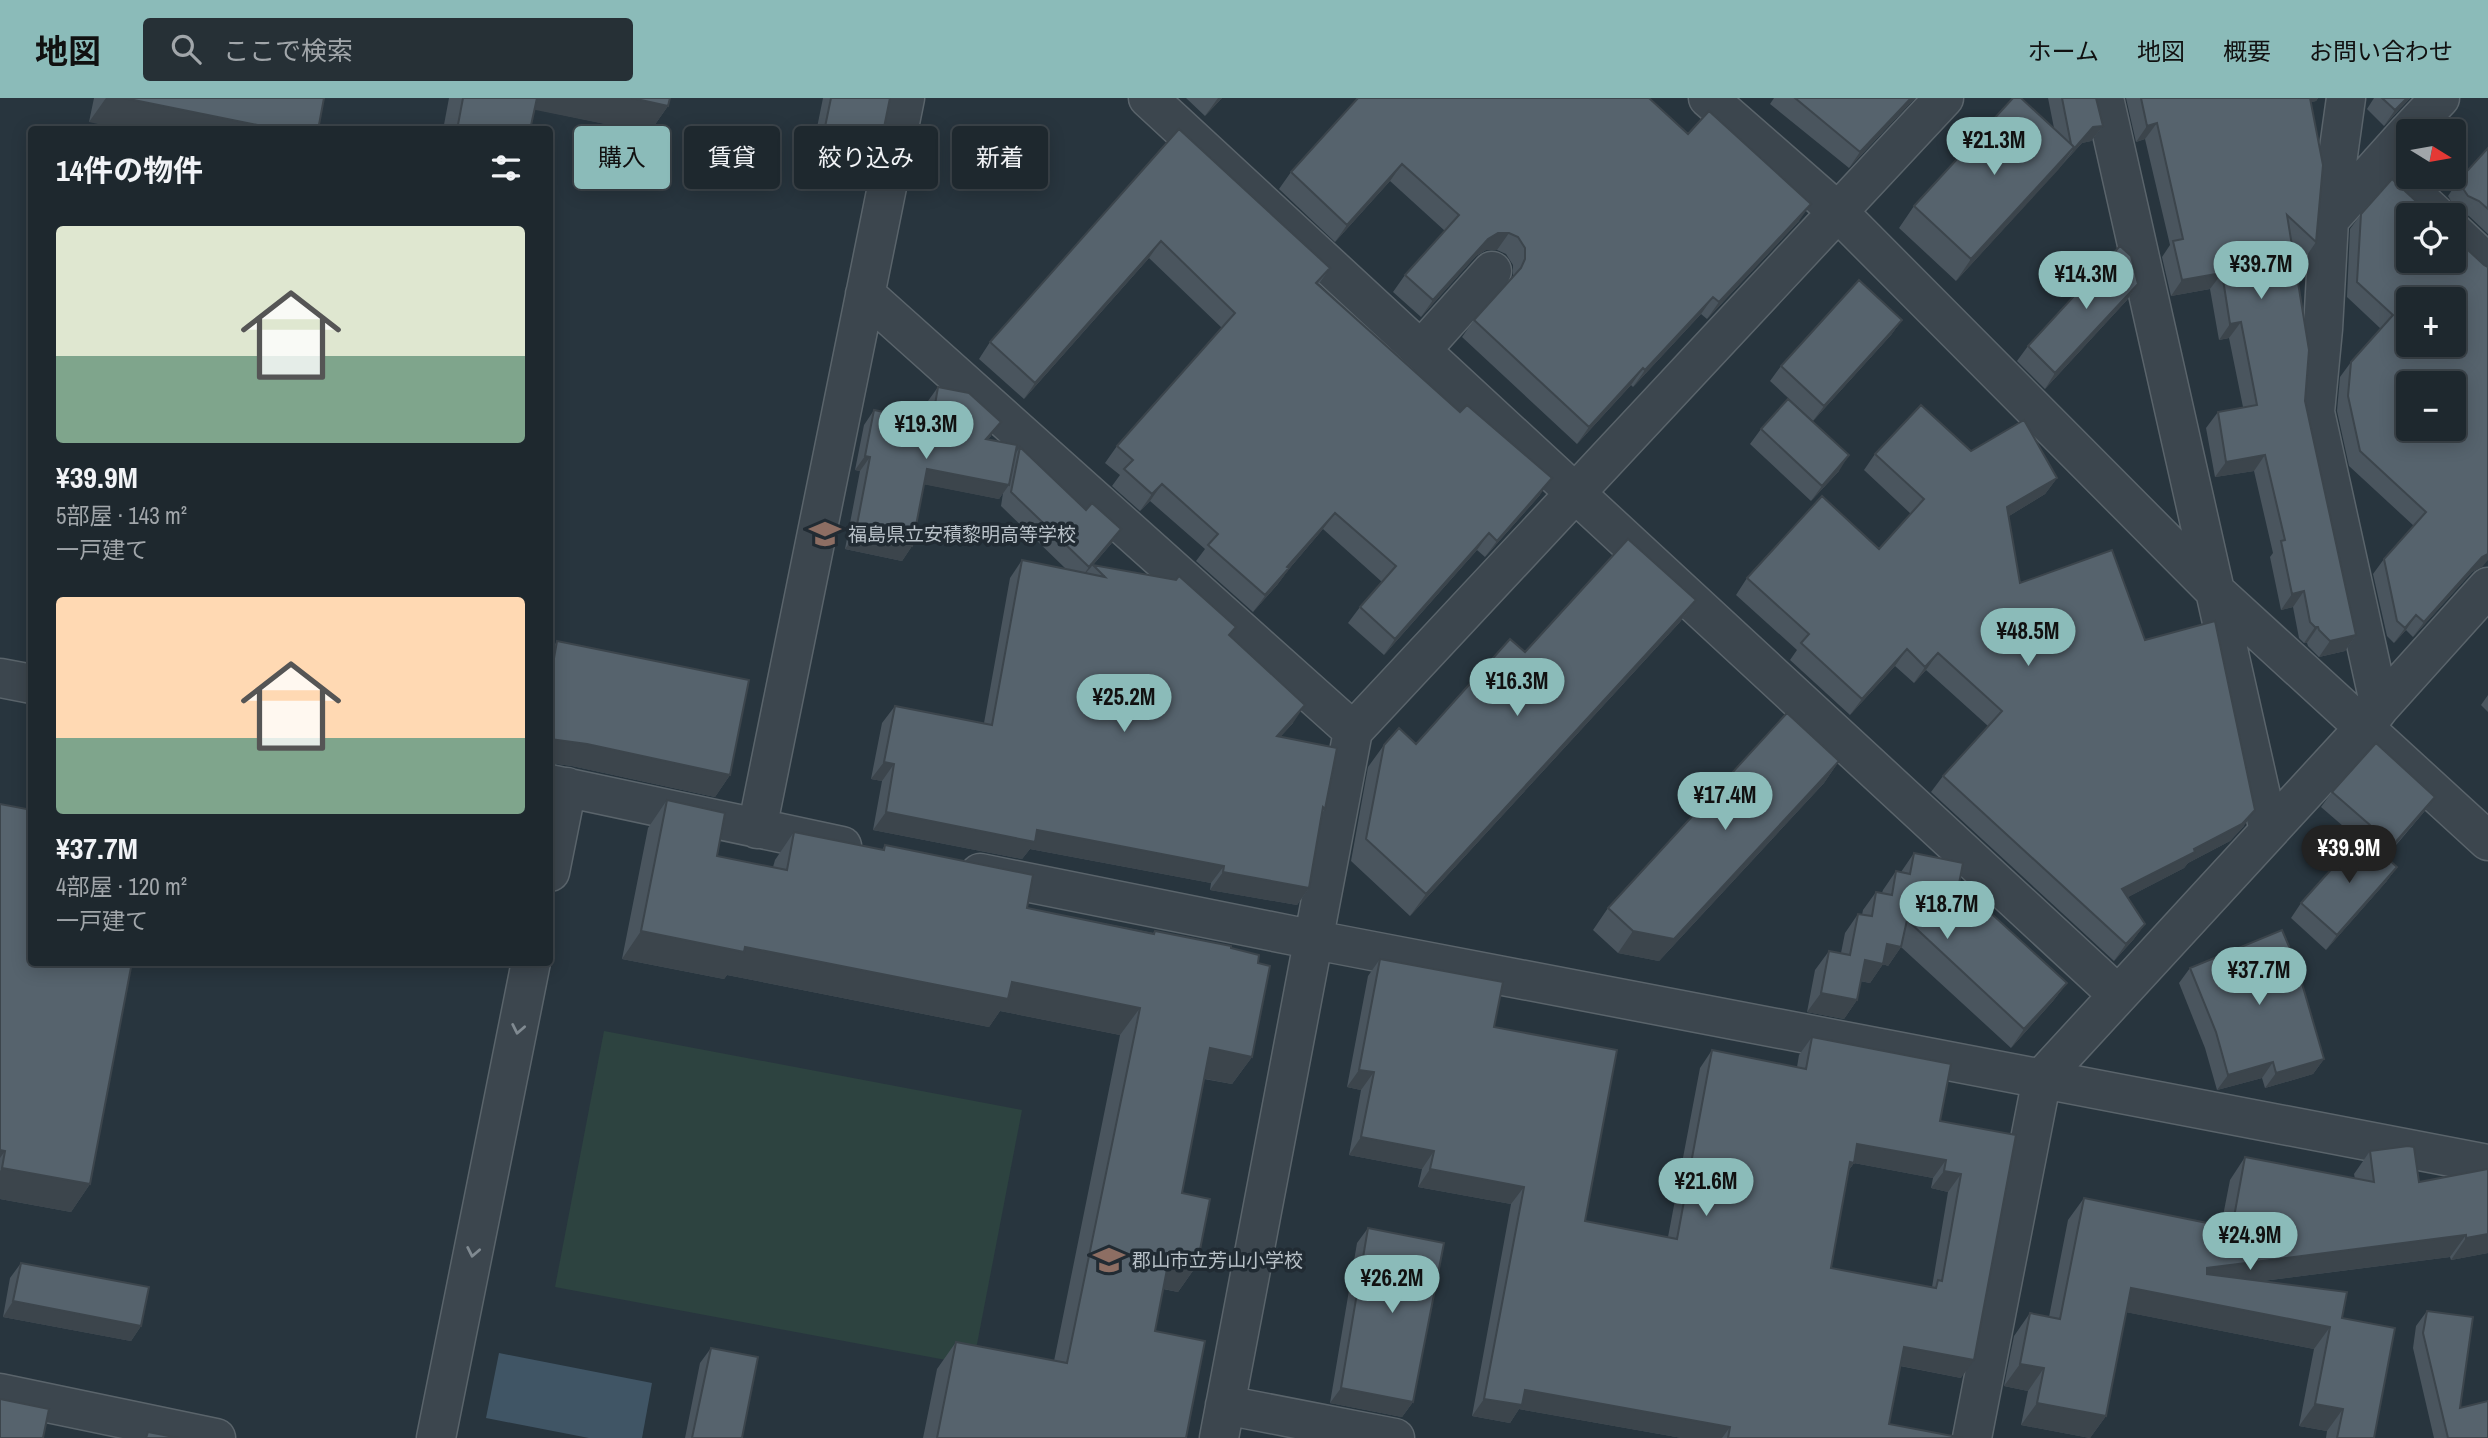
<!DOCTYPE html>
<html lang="ja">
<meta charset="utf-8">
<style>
:root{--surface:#1e282e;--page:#263036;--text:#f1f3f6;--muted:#a1a6aa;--line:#3c444a;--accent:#8bbbb9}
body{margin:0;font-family:"Archivo Narrow","Noto Sans JP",sans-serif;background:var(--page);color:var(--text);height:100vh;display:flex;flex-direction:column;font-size:26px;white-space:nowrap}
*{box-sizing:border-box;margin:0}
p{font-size:23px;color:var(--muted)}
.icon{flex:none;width:38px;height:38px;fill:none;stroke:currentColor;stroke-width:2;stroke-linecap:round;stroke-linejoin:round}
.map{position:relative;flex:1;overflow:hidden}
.drawer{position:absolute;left:28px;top:28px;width:525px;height:840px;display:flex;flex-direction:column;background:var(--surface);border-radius:7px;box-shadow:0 4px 18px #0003,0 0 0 2px var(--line)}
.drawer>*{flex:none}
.top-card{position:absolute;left:574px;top:28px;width:665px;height:63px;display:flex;gap:14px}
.needle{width:46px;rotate:101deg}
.tools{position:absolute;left:2396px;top:21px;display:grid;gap:14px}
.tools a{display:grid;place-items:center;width:70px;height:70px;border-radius:7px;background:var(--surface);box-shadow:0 4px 18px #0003,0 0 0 2px var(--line);font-size:35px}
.price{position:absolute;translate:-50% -60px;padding:0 16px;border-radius:24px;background:var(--accent);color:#111;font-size:23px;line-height:46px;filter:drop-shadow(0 2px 4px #0008)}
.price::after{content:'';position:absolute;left:50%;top:42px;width:21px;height:16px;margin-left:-10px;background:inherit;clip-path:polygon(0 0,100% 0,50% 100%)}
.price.selected{background:#222;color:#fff}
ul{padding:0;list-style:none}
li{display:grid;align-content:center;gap:14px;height:371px;padding:0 28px}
li span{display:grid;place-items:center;height:217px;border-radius:7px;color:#555}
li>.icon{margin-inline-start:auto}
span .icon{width:126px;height:126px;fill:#fffc;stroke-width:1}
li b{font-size:30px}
h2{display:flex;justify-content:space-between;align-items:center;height:84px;padding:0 28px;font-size:30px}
.tag{padding:0 24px;border-radius:7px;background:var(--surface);box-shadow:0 4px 18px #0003,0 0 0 2px var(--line);font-size:24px;line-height:63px}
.tag.selected{background:var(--accent);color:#111}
header{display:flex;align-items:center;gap:42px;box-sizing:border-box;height:98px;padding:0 35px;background:var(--accent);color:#111}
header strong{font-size:33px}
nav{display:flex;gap:38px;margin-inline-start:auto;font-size:24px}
.search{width:490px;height:63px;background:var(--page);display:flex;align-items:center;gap:18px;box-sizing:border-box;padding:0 24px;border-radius:7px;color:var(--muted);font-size:26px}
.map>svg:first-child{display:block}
</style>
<header>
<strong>地図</strong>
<div class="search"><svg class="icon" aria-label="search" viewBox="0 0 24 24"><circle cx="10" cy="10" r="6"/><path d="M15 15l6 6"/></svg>ここで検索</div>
<nav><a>ホーム</a><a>地図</a><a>概要</a><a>お問い合わせ</a></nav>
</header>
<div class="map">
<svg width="2488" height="1340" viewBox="0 0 2488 1340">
<rect width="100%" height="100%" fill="#28353e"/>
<!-- grass -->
<path fill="#2d4340" d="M604 933 1022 1012 973 1267 555 1189Z"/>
<!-- water -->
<path fill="#405565" d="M499 1255 652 1285 642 1340H589L486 1320Z"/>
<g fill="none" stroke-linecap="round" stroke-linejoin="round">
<defs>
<path id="minor" d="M1148 0 2118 897
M1708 0 1837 113 2216 494 2488 743
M2104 0 2269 733
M2346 0 2329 122 2323 231 2315 314 2380 609
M2409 33 2440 0
M2380 65 2436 117
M2329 122 2408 34
M2454 134 2488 166
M865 196 1353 633
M1421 252 1492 173
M0 580 32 586
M550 686 842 748
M757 731 905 0
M550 774 567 689
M980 775 1315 842 2488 1066
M0 1295 216 1340
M1225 1307 1395 1340
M436 1340 531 864
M1219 1340 1353 633 1944 0
M1972 1340 2042 980 2364 630 2380 609 2488 489"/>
</defs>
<!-- minor casing -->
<use href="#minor" stroke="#5a646b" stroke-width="41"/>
<!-- minor -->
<use href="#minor" stroke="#3c464e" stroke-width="38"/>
</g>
<!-- wall -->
<path fill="#4a555e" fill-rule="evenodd" d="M94 0H324L89 24Z
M449 0H670L668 8 649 35 534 11 530 32H443Z
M823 0H890L866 80 809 69Z
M1186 0H1222L1205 18Z
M1774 0H1915L1849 70 1770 6Z
M2048 0H2096L2103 28 2091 43 2082 45 1956 183 1899 130 1914 108 2054 30Z
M2126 0H2318L2316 3 2311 4 2316 144 2305 160 2292 148 2305 303 2356 537 2345 553 2319 559 2308 548 2307 545H2304L2299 540 2293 509 2281 512 2270 459 2273 455 2254 373 2215 379 2206 330 2218 314 2243 309 2229 240 2219 242 2210 191 2171 198 2162 159 2170 147 2145 41 2136 44Z
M2374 0H2410L2384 28 2367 11Z
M1179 31 1330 170 1318 187 1540 397 1485 459 1477 452 1384 557 1348 525 1360 509 1382 484 1323 431 1289 471 1277 487 1253 514 1196 463 1205 451 1150 403 1140 413 1112 388 1120 377 1105 365 1117 348 1222 230 1149 160 1024 301 979 261 990 244Z
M1688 36 1799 123 1707 221 1701 216 1633 289 1631 287 1577 346 1462 239 1474 222 1513 178V167L1506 156 1497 152H1486L1476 158 1421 219 1393 194 1405 177 1445 133 1390 83 1335 144 1279 91 1291 74Z
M2488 50V136L2469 118 2457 113 2448 98 2458 83Z
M2361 116 2483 468 2472 474 2413 539 2406 532 2394 545 2387 538 2373 476 2384 461 2414 428 2349 368 2337 313 2340 279 2351 264 2381 231 2347 199 2350 131Z
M2138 186 2127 202 2045 291 2017 263 2028 248Z
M1902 222 1891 237 1813 323 1770 283 1781 268Z
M938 289 991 338 988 341 1016 355 1020 349 1086 412 1121 431 1111 446 1093 467 1230 538 1293 625 1280 639 1325 711 1322 715 1309 790 1297 807 1210 792 1211 785 1030 751 1022 761 873 732 882 683 871 681 882 625 895 608 984 625 1010 480 1022 462 1066 471 1001 408 1003 395 999 401 924 386 912 448 902 463 845 451 860 373 855 372 864 327 874 312 925 322 928 303Z
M1761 331 1839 373 1811 403 1750 346Z
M1971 353 2057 380 2045 396 2009 418 2020 485 2145 542 2244 728 2230 743 2188 765 2184 770 2128 799 2145 826 2133 842 2114 863 1931 694 1943 678 1988 628 1926 572 1914 585 1895 568 1850 617 1790 562 1797 552 1736 497 1747 480 1879 451 1911 416 1864 372 1875 356Z
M1696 502 1680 524 1410 818 1351 763 1368 669 1384 647 1416 646 1525 554Z
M557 543 730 677 715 699 572 668 550 665V555Z
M2488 597V614L2481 607Z
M1839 663 1824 685 1659 863 1618 855 1593 832 1608 810Z
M2332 694 2435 699 2424 714 2386 759 2397 769 2386 784 2326 852 2291 820 2301 805 2358 741 2321 709Z
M667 702 717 758 773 769 775 762 794 734 882 752 885 747 1027 810 1153 835 1155 833 1231 850 1258 865 1252 959 1232 986 1204 981 1182 1095 1197 1167 1178 1194 1163 1191 1155 1233 1186 1340H923L937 1271 956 1244 1054 1263 1120 937 1000 913 989 929 727 877 724 881 622 861 648 730Z
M0 706 28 761 90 1086 71 1114 0 1101Z
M1914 755 1959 786 2067 885 2053 903 2011 950 1901 849 1888 868 1883 866 1870 885 1860 883 1857 902 1844 921 1807 914 1815 872 1829 853 1841 855 1845 835 1858 816 1862 817 1863 812 1876 794 1882 795 1883 792 1896 773 1901 774Z
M1380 861 1494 929 1585 1123 1668 1139 1700 970 1712 952 1797 969 1799 957 1812 939 1940 1023 2016 1037 1961 1280 1900 1268 1889 1326 1963 1340H1682L1519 1311 1510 1325 1472 1318 1511 1106 1418 1089 1422 1071 1349 1057 1361 992 1347 989 1368 878ZM1854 1065 1933 1080 1931 1090 1948 1094 1932 1189 1831 1170 1849 1072Z
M2190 870 2324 961 2313 976 2265 990 2262 980 2217 992 2205 950 2179 885Z
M2370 1053 2419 1084 2488 1071V1155L2451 1162 2450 1159 2263 1183 2342 1220 2374 1340H2326L2327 1333 2299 1328 2314 1251 2126 1214 2106 1318 2090 1340 2021 1327 2028 1293 2004 1288 2014 1238 2030 1215 2049 1219 2068 1122 2084 1100 2221 1128 2230 1082 2245 1059 2355 1081 2354 1076Z
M1368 1130 1413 1304 1402 1319 1330 1305 1357 1145Z
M21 1165 141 1228 131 1243 3 1219 10 1180Z
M2427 1213 2460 1310 2488 1340H2434L2413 1250 2416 1228Z
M711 1250 742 1340H685L700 1265Z"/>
<!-- shaded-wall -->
<path fill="#3c454c" d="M106 0H124L282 32H124L89 24Z
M527 0H632L668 8 649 35 521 9Z
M1218 0H1222L1205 18Z
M1911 0H1915L1849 70 1860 54Z
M2303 0H2318L2316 3 2297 8Z
M2407 0H2410L2384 28 2395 12Z
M2157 25 2145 41 2136 44 2147 28Z
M2103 28 2091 43 2082 45 2061 68 2073 52 2093 29Z
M2074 49 2059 71 1956 183 1971 161Z
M820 53 877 64 866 80 809 69Z
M1402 66 1390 83 1335 144 1347 127Z
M1811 106 1799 123 1707 221 1719 204Z
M1498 135H1509L1497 152H1486L1476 158 1421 219 1433 202 1488 141Z
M1161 143 1149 160 1024 301 1035 285Z
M2222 175 2210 191 2171 198 2182 182Z
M2138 186 2127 202 2045 291 2055 275Z
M1713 199 1701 216 1633 289 1645 272Z
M1902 222 1891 237 1813 323 1824 308Z
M2241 224 2229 240 2219 242 2230 226Z
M1643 270 1631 287 1577 346 1589 329Z
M1001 324 991 338 976 355 986 341Z
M1849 357 1839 373 1811 403 1822 388Z
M2265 357 2254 373 2215 379 2226 364Z
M865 358 870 359 860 373 855 372Z
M927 371 1009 387 999 401 917 385Z
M1552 380 1540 397 1485 459 1497 443Z
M2057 380 2045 396 1996 426 2007 409Z
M1162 386 1150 403 1140 413 1152 396Z
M1335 415 1323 431 1289 471 1277 487 1253 514 1287 469Z
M1121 431 1111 446 1079 483 1089 469Z
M1489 435 1477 452 1384 557 1395 541Z
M855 437 912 448 902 463 845 451Z
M2488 456V462L2483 468 2472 474 2413 539 2424 524 2482 459Z
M2304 493 2293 509 2281 512 2292 496Z
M1696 502 1680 524 1410 818 1426 796Z
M2416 517 2406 532 2394 545 2405 530Z
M2315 529H2318L2307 545H2304Z
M2356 537 2345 553 2319 559 2330 543Z
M1907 551 1895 568 1850 617 1862 601Z
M1938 555 1926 572 1914 585 1925 569Z
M1305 607 1293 625 1265 656 1277 638Z
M550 641 587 646 730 677 715 699 572 668 550 665Z
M1839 663 1824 685 1659 863 1618 855 1633 833Z
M884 664 894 666 882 683 871 681Z
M2435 699 2424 714 2382 762 2393 747Z
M2255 712 2244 728 2230 743 2188 765 2184 770 2111 808 2122 791 2194 751Z
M886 714 1037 732 1224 768 1211 785 1030 751 1022 761 873 732Z
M2397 769 2386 784 2326 852 2337 837Z
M1223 774 1309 790 1297 807 1210 792Z
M2145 826 2133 842 2114 863 2126 846Z
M641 833 745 849 1012 884 1140 910 1120 937 1000 913 989 929 727 877 724 881 622 861Z
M1887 846 1901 849 1888 868 1883 866 1870 885 1851 881 1865 862Z
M2067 885 2053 903 2011 950 2024 931Z
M1821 895 1857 902 1844 921 1807 914Z
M1210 950 1252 959 1232 986 1191 978Z
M2324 961 2313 976 2265 990 2276 975Z
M2273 964 2262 980 2217 992 2228 977Z
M1359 972 1374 974 1361 992 1347 989Z
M1361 1039 1434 1053 1422 1071 1349 1057Z
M1857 1046 1946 1062 1933 1080 1854 1065 1841 1083Z
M0 1052 5 1053 0 1060Z
M2 1070 90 1086 71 1114 0 1101V1073Z
M1430 1071 1524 1089 1511 1106 1418 1089Z
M1944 1073 1961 1076 1948 1094 1931 1090Z
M2488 1136V1155L2451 1162 2466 1140Z
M2466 1137 2450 1159 2192 1192 2207 1170Z
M1169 1161 1197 1167 1178 1194 1150 1188Z
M2131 1190 2330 1229 2314 1251 2115 1212Z
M13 1203 141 1228 131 1243 3 1219Z
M1904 1249 1974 1262 1961 1280 1891 1266Z
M2020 1266 2044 1270 2028 1293 2004 1288Z
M1341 1290 1413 1304 1402 1319 1330 1305Z
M1525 1292 1730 1329 1722 1340H1682L1519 1311 1510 1325 1472 1318 1484 1301Z
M2037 1305 2106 1318 2090 1340 2021 1327Z
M2315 1306 2343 1311 2327 1333 2299 1328Z"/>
<!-- building -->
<path fill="#56636d" stroke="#3c454c" stroke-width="2" fill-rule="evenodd" d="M124 0H324L318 32H282Z
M463 0H537L530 32H457Z
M632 0H670L668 8Z
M831 0H890L877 64 820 53Z
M1358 0H1649L1688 36 1709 13 1811 106 1719 204 1713 199 1645 272 1643 270 1589 329 1474 222 1521 170 1525 161V150L1518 139 1509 135H1498L1488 141 1433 202 1405 177 1459 117 1402 66 1347 127 1291 74Z
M1795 0H1911L1860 54Z
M2013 0H2021L2074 49 1971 161 1914 108Z
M2062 0H2096L2103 28 2093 29 2073 52 2074 49 2071 46Z
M2141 0H2310L2323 67 2316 144 2287 117 2309 252 2305 303 2356 537 2330 543 2319 532 2318 529H2315L2310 524 2304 493 2292 496 2281 443 2285 442 2265 357 2226 364 2218 314 2257 307 2241 224 2230 226 2222 175 2182 182 2173 143 2183 141 2157 25 2147 28Z
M2382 0H2407L2395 12Z
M1179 31 1330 170 1316 185 1460 314 1467 307 1552 380 1497 443 1489 435 1395 541 1360 509 1396 468 1335 415 1287 469 1289 470 1265 497 1208 447 1218 436 1162 386 1152 396 1124 371 1133 362 1117 348 1235 215 1161 143 1035 285 990 244Z
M2488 50V111L2479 103 2468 98 2458 83Z
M2392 81 2431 117H2408V163H2454V139L2484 167 2488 169V456L2482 459 2424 524 2416 517 2405 530 2397 523 2384 461 2426 414 2360 353 2348 298 2351 264 2393 217 2357 184 2361 116ZM2408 201H2454V247H2408ZM2408 285H2454V331H2408Z
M2120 148 2131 158 2138 186 2055 275 2028 248Z
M1859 182 1902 222 1824 308 1781 268Z
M938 289 969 295 1001 324 986 341 1017 347 1009 387 927 371 912 448 855 437 870 359 865 358 874 312 932 324Z
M1788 301 1849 357 1822 388 1761 331Z
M1921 307 1971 353 2024 322 2057 380 2007 409 2020 485 2112 452 2145 542 2215 523 2255 712 2242 726 2194 751 2195 754 2122 791 2145 826 2126 846 1943 678 2002 613 1938 555 1925 569 1907 551 1862 601 1801 545 1809 536 1747 480 1822 398 1879 451 1924 401 1875 356Z
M1020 349 1086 412 1092 405 1121 431 1089 469 1011 394Z
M1628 441 1696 502 1426 796 1366 741 1384 647 1399 630 1416 646 1510 541 1525 554Z
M1022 462 1105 479 1093 467 1176 482 1179 478 1236 529 1229 537 1305 607 1277 638 1337 650 1325 711 1323 709 1309 790 1223 774 1224 768 1037 732 1035 744 886 714 894 666 884 664 895 608 992 627Z
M557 543 749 582 730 677 587 646 550 641V583Z
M1787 615 1839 663 1674 841 1633 833 1608 810Z
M2376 645 2435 699 2393 747 2332 694Z
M667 702 725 715 717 758 787 772 794 734 884 752 885 747 1033 777 1027 810 1154 836 1155 833 1231 848V850L1259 857 1258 865 1270 868 1252 959 1210 950 1182 1095 1210 1101 1197 1167 1169 1161 1155 1233 1205 1243 1186 1340H937L956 1244 1067 1265 1140 910 1012 884 1008 901 745 849 744 854 641 833Z
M0 706 32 712V743L28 761H32V864H132L90 1086 2 1070 5 1053 0 1052Z
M2362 737 2397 769 2337 837 2301 805Z
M1914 755 1963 765 1959 786 2067 885 2024 931 1907 822 1901 849 1887 846 1883 866 1865 862 1857 902 1821 895 1829 853 1850 857 1858 816 1872 818 1876 794 1892 797 1896 773 1910 776Z
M2282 832 2296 865 2324 961 2276 975 2273 964 2228 977 2216 934 2190 870Z
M1380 861 1503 884 1494 929 1617 952 1585 1123 1677 1141 1712 952 1806 971 1812 939 1951 966 1940 1023 2016 1037 1974 1262 1904 1249 1889 1326 1963 1340H1728L1730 1329 1525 1292 1522 1307 1484 1301 1524 1089 1430 1071 1434 1053 1361 1039 1374 974 1359 972ZM1857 1046 1946 1062 1944 1073 1961 1076 1942 1183 1938 1182 1936 1190 1831 1170 1850 1064 1854 1065Z
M2408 1048 2414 1049 2419 1084 2488 1071V1136L2466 1140V1137L2207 1170V1176L2347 1194 2342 1220 2395 1230 2374 1340H2337L2343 1311 2315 1306 2330 1229 2131 1190 2106 1318 2037 1305 2044 1270 2020 1266 2030 1215 2060 1221 2084 1100 2232 1130 2245 1059 2374 1084 2370 1053Z
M1368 1130 1444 1145 1413 1304 1341 1290Z
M21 1165 149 1189 141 1228 13 1203Z
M2427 1213 2473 1219 2460 1310 2488 1303V1340H2448L2423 1235Z
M711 1250 758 1259 742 1340H692Z
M0 1301 49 1311 43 1340H0Z
M148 1334 179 1340H146Z"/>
<!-- one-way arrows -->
<defs><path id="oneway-chevron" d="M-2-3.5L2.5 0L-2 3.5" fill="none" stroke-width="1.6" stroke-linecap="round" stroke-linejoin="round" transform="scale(1.75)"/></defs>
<g stroke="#808a91">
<use href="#oneway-chevron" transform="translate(518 931) rotate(101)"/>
<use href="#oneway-chevron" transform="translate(473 1154) rotate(101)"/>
</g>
<!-- icons -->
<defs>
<symbol id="school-bare" viewBox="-9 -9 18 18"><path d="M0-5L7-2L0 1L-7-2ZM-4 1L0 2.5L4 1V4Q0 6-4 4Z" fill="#8d6e63" stroke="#212b33" stroke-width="2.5" paint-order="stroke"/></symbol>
</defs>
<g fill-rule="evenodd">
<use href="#school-bare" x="803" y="414" width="44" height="44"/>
<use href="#school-bare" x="1087" y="1140" width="44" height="44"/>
</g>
<g text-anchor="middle" stroke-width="7" stroke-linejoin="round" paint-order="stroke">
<!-- poi labels -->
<g font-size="19" fill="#b8c1c8" stroke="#212b33" text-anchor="start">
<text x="848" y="443">福島県立安積黎明高等学校</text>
<text x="1132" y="1169">郡山市立芳山小学校</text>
</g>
</g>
</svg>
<div class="tools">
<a><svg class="needle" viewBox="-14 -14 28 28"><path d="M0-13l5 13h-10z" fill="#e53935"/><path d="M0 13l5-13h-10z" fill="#a1a6aa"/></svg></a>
<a><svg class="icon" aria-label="locate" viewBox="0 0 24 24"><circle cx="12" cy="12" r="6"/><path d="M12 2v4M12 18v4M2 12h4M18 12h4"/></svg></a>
<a>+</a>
<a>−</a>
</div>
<b class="price" style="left:1994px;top:79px">¥21.3M</b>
<b class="price" style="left:2261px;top:203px">¥39.7M</b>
<b class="price" style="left:2086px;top:213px">¥14.3M</b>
<b class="price" style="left:926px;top:363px">¥19.3M</b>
<b class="price" style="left:2028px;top:570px">¥48.5M</b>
<b class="price" style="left:1517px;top:620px">¥16.3M</b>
<b class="price" style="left:1124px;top:636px">¥25.2M</b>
<b class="price" style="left:1725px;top:734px">¥17.4M</b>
<b class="price selected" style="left:2349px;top:787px">¥39.9M</b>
<b class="price" style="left:1947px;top:843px">¥18.7M</b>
<b class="price" style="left:2259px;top:909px">¥37.7M</b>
<b class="price" style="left:1706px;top:1120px">¥21.6M</b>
<b class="price" style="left:2250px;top:1174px">¥24.9M</b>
<b class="price" style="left:1392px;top:1217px">¥26.2M</b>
<div class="top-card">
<a class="tag selected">購入</a>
<a class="tag">賃貸</a>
<a class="tag">絞り込み</a>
<a class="tag">新着</a>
</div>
<section class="drawer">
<h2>14件の物件<svg class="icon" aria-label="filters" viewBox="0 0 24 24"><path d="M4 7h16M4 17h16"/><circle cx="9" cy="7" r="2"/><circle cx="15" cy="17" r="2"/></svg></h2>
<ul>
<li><span style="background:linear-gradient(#dfe7d0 60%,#7fa58c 0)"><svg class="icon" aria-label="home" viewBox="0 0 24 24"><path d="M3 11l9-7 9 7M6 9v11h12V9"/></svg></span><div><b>¥39.9M</b><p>5部屋 · 143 m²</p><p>一戸建て</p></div></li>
<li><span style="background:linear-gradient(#ffd9b3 65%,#7fa58c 0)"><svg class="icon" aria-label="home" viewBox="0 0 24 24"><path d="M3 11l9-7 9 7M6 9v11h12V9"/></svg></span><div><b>¥37.7M</b><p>4部屋 · 120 m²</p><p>一戸建て</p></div></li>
</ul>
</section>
</div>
